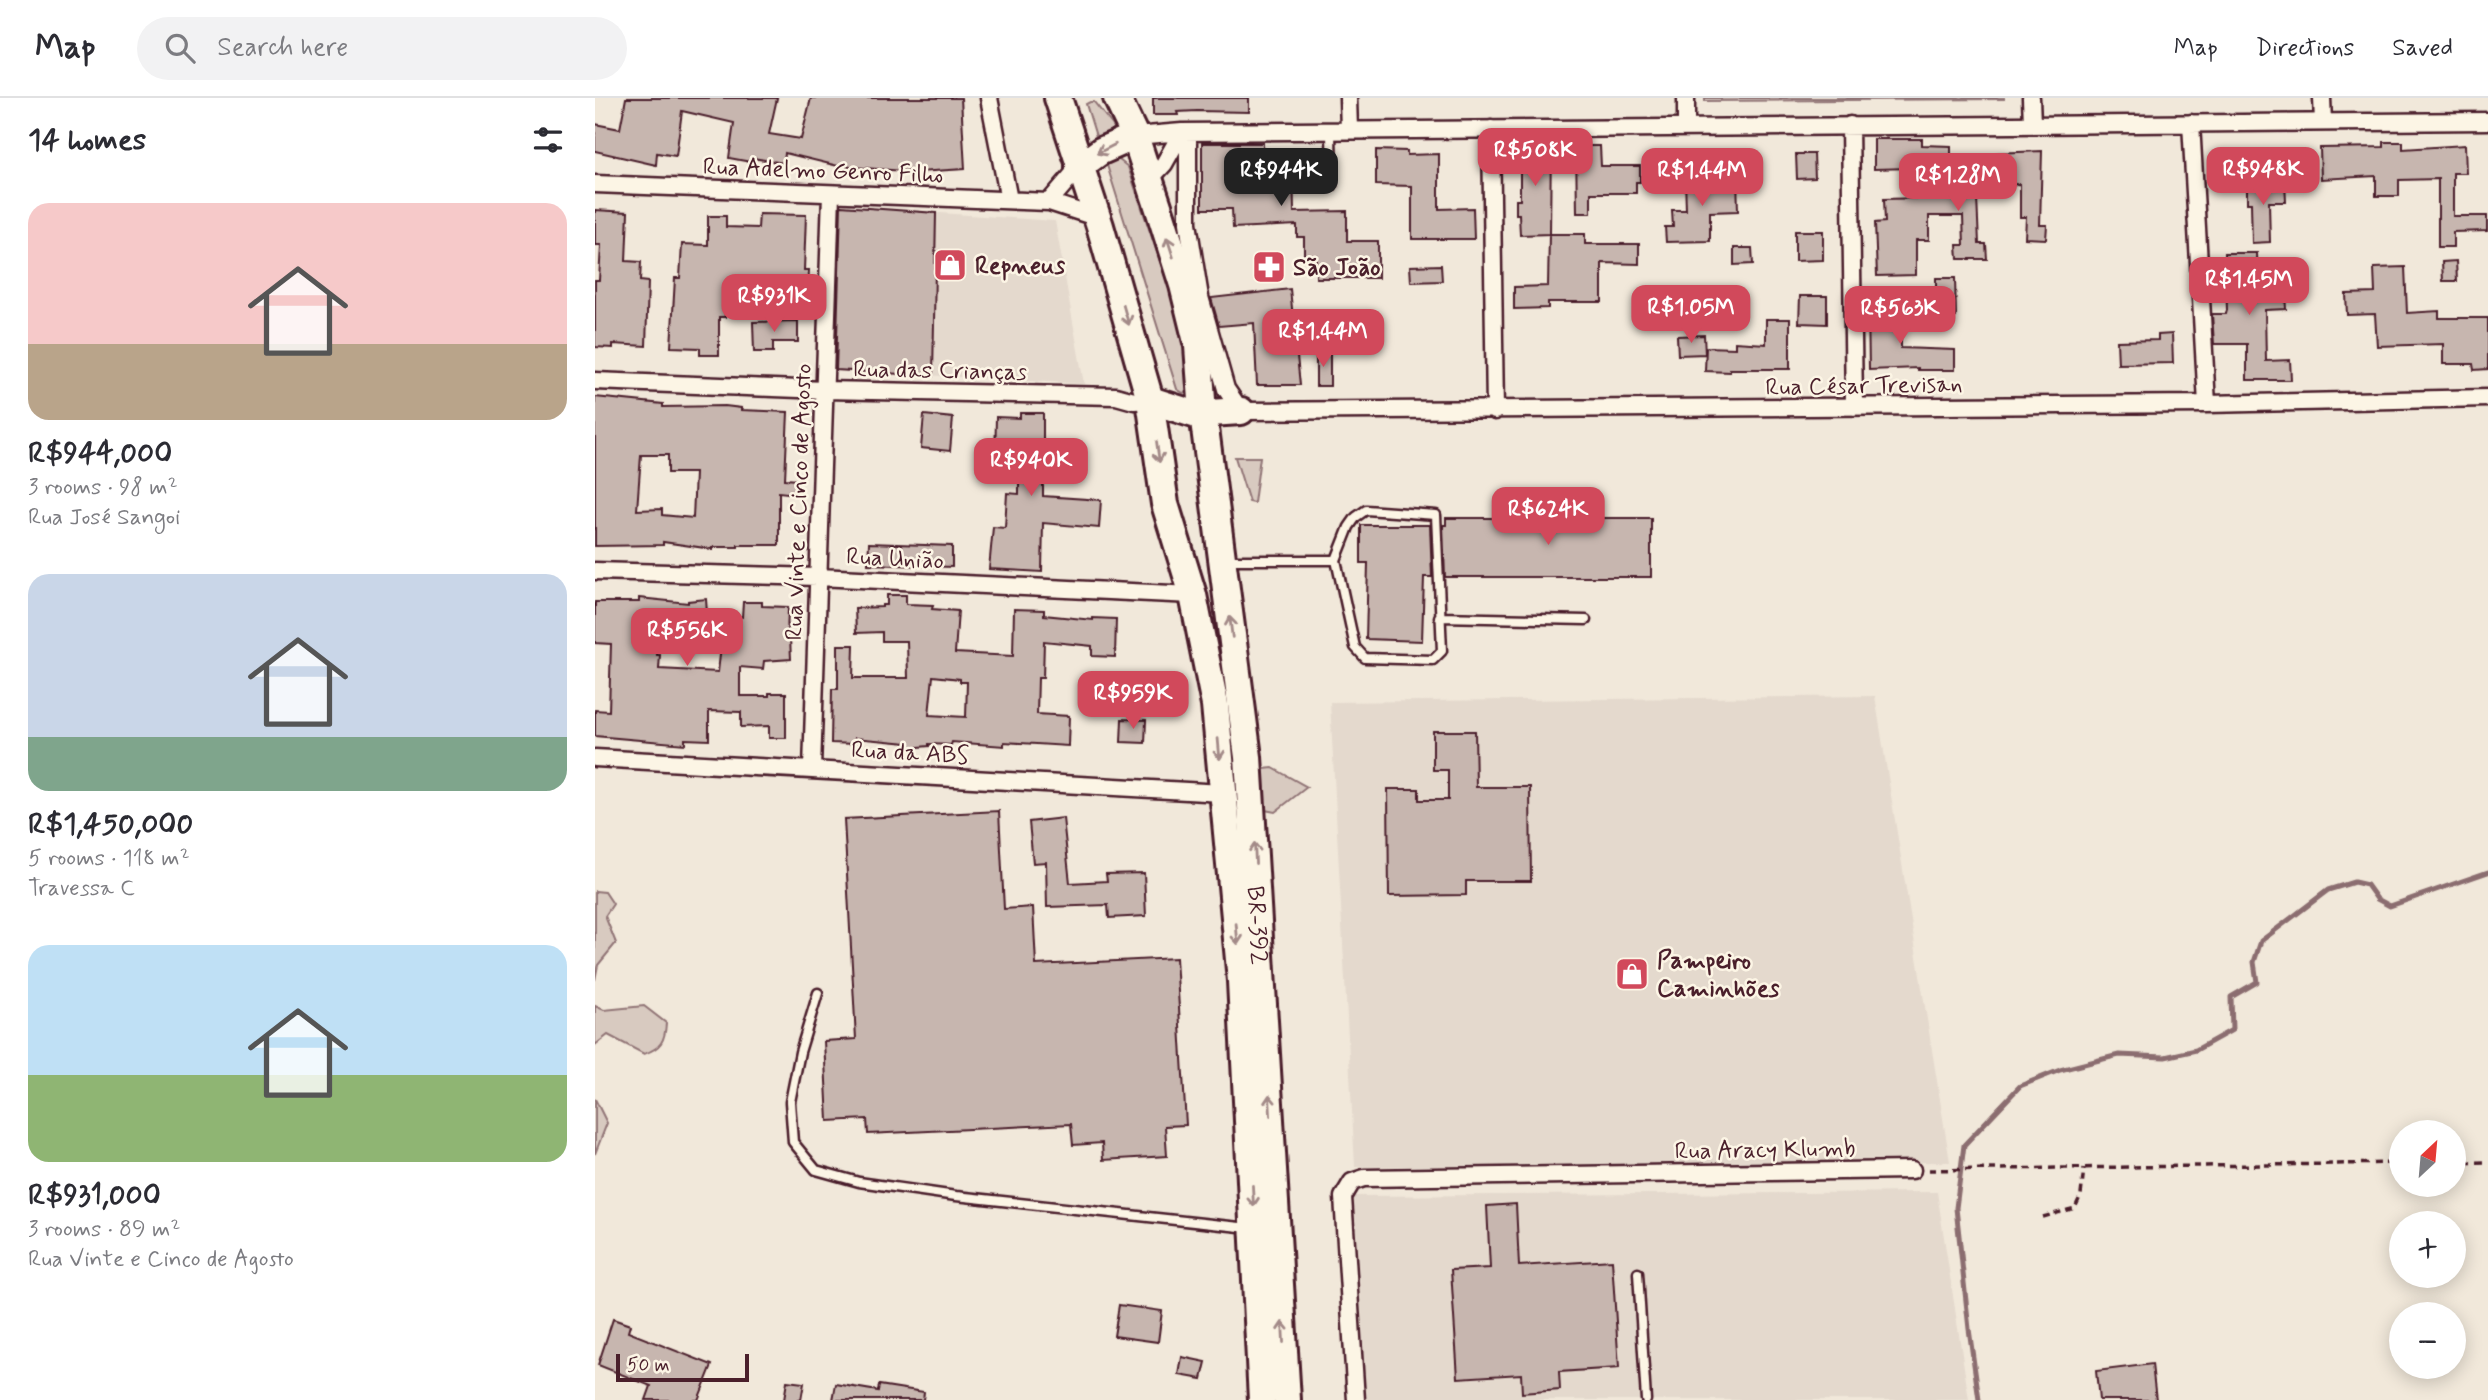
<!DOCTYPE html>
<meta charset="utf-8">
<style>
:root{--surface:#fff;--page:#f2f2f3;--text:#2b2b33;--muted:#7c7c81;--line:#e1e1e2;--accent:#d1495b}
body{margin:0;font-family:Mynerve,sans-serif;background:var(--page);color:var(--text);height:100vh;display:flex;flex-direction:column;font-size:26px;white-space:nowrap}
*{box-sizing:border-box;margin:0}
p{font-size:23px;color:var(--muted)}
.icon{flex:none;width:38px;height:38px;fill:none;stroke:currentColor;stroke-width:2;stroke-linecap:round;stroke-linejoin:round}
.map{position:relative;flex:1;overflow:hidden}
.details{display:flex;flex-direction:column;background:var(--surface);width:595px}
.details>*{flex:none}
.needle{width:46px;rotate:26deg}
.tools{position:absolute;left:1794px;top:1022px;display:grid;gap:14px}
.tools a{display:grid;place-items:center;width:77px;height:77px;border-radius:50%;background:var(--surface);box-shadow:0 4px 18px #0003;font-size:35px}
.scale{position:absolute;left:21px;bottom:18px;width:133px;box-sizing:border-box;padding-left:7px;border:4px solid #4a1f2b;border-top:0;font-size:19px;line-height:24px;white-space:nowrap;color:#4a1f2b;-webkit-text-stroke:5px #fcf5e5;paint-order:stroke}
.price{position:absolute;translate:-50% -60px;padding:0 16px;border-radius:14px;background:var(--accent);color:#fff;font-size:23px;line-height:46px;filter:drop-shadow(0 2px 4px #0008)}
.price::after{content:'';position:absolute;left:50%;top:42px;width:21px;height:16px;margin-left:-10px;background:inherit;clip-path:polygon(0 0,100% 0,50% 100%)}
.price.selected{background:#222;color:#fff}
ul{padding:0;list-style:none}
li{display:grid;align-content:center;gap:14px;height:371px;padding:0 28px}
li span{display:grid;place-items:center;height:217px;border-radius:21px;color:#555}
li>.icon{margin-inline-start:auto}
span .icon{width:126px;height:126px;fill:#fffc;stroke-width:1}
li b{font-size:30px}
h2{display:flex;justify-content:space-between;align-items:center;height:84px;padding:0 28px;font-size:30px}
header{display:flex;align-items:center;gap:42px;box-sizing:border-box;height:98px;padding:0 35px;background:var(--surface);border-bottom:2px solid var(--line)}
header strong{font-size:33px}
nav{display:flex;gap:38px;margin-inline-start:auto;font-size:24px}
.search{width:490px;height:63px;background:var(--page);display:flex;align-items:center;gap:18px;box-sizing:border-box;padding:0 24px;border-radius:38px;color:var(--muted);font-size:26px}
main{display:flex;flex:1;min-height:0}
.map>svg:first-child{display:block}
</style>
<header>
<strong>Map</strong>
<div class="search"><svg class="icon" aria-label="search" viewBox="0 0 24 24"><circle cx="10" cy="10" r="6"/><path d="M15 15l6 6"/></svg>Search here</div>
<nav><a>Map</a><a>Directions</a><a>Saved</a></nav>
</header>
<main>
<section class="details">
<h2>14 homes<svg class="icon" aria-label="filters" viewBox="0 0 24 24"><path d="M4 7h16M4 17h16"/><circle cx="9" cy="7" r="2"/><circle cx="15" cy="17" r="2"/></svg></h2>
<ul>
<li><span style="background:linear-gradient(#f6c9c9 65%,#b9a48a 0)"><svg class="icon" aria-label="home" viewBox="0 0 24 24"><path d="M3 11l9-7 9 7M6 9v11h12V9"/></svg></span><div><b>R$944,000</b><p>3 rooms · 98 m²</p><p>Rua José Sangoi</p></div></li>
<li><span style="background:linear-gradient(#c9d6e8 75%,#7fa58c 0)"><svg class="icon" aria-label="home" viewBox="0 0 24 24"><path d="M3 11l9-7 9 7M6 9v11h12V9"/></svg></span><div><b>R$1,450,000</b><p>5 rooms · 118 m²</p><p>Travessa C</p></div></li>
<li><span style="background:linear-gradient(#bfe0f5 60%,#8fb573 0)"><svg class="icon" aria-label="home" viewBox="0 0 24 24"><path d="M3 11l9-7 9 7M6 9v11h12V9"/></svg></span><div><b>R$931,000</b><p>3 rooms · 89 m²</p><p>Rua Vinte e Cinco de Agosto</p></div></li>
</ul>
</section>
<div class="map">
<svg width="1893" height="1302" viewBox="0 0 1893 1302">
<rect width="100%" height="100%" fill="#f1e8da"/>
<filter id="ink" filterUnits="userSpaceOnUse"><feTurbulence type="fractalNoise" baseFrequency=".0143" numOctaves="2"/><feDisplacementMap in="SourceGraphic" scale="14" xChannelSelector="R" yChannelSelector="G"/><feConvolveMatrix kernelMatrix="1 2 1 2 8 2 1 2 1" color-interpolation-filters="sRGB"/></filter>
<g filter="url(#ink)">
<!-- built -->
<path fill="#e4d9cd" d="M245 108 460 123 489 286 239 272Z
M1280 598 1355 1064 760 1069 735 604Z
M1342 1094 1374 1302H771L758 1098Z"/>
<!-- green -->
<path fill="#d8cac0" stroke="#917476" stroke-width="2" d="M1110 0H1409V1L1110 3Z
M495 4H499L526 38 504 48 491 6Z
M519 58 533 69 589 234 595 293 588 295 582 291 511 64Z
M640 359H665L659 405 654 404Z
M678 670 712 689 680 714 670 712 663 708V675L669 671Z
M0 793 10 794 18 806 10 818 21 845 3 867 0 882Z
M0 908 9 912 49 908 71 925C70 943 66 950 49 956L13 937 0 947Z
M0 1001 12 1025 0 1056Z"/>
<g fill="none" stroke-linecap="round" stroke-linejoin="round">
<!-- stream -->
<path stroke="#8b6d6f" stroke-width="5" d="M1384 1302 1374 1231 1361 1110 1369 1047 1425 988 1465 972 1524 957 1570 959 1601 952 1637 932 1636 899 1662 884 1659 864 1666 843 1733 792 1759 784 1772 787 1782 801 1795 808 1893 774"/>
</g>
<!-- building -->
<path fill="#c7b6af" stroke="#4a1f2b" stroke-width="2" fill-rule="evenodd" d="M31 0H182L174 36 206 41 216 0H366L370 71 322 74 243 68 190 55 189 65 157 60 156 64 134 60 139 25 87 13 81 58 62 55 61 67 0 53V26L25 31Z
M558 0H654V14L602 13 582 14 583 17H558Z
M1279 41H1327V47L1356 48V69L1279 71Z
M956 43 955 136 925 137 924 116H921V102H925V44Z
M1789 44H1808V51L1870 47 1871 75H1858V118H1892V133L1858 134V149H1843V81L1804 82V98H1781V78L1726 81 1725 50 1789 49Z
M607 45H668V66H698L699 114 752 113V143H783V180H721V157H709V139H702V127L638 130 637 111H607Z
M981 48H1005L1006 68H1045V84H1041V95H996V115H982Z
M781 52 812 53V57L844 56V111L878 110 879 141H817V88L781 87Z
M1447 53 1445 127H1452L1451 141 1430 140 1431 119H1425V86L1387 87 1388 99H1382L1384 146H1391L1392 161H1363L1362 147H1369L1368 118H1334V142H1321V177L1282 178 1280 125 1290 124 1289 101 1365 99 1364 71 1400 70V55Z
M1201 56H1219L1220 80 1202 81Z
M1142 80 1143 113 1115 114V143L1071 144 1070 129H1078L1077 112H1091L1090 81Z
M1690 84 1691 104H1674L1675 144 1657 145 1656 105H1652V85Z
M246 108 341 115 338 278 241 272Z
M0 112 33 114 31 163 46 164 45 183 53 184 51 248 18 246V250L0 249V182H4L6 147H0Z
M164 116 211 117 209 172H214L211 216H190L191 188 160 185 159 206 130 205V219H124V257H105V250L76 249 80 180H85L87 146 113 147V118H131V129L163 130Z
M1200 133H1228V162L1200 163Z
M954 136H990V146H1044V166L1007 165V204H953V210L919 211V189L953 188Z
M1139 150H1157L1158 166 1139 167Z
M1630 155H1662L1663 186 1668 185V197L1690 196 1691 211 1670 212 1671 263 1695 262 1696 282H1652V246H1619L1617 216H1631L1632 212Z
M1861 163 1862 183H1848L1847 164Z
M846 167 847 183 816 184 815 168Z
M1810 169 1812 215 1844 213V220H1893V271L1879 272 1878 266H1848V246L1782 248 1780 216 1752 217 1751 196 1780 195 1779 170Z
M1341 180H1360L1361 219H1341Z
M695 191 705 287H662L659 225 624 228 616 200Z
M1205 198H1232V226L1204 225Z
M1273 207H1300L1299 220 1306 221V250L1360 252V272H1323V270L1274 272Z
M1171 221H1195V271H1135V274L1110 273 1111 249 1140 250V244L1171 246Z
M203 223V244H178V254H159L158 224Z
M1577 236 1578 265 1523 266 1522 243 1563 242V237Z
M1109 237 1110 256 1083 257 1082 238Z
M721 253H735V288H721Z
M0 299 68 306V309L130 308 146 310V312L193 314 190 381 203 382 201 396 184 394V447H143V449H117V451L68 444V447L0 448ZM46 357H73V375H100L98 420 67 417V411L42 412Z
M425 315H448V398L506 402 504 430 448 425 447 474 394 471 398 429 410 430 412 395 424 396V365L400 364 401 319 425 320Z
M329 317 358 320 355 353 326 350Z
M851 420H1056V479H850L848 427H851Z
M766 427H835L837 479H829L827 543 771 541 773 465H766Z
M274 445 357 448V469L273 466Z
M292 497H311V506L338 507 337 511 363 513 360 555 418 558 419 511 449 512V517L498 522V520L521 521 520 559 497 558V548L449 543 448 580H443L442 616 474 618 473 648 409 644V648L357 644 356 647 334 646V648L313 650 312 645 260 640V646L236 645 237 591H243V547H259L258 580H313L312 543H287V534L261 535 260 510 287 509V507H292ZM338 578 365 581V584H372L371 619 334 617Z
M44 500 93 505V503L111 501 112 515 147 519 148 504H167V508L193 509 192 540 195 539 196 561 169 563 168 571 145 569V598H174V595H191V640H174V628L146 629V614L114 613V642L90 641V646L0 638V612L14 613 16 546 0 545V504H44ZM63 523 95 527V531L118 530 117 538 127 539 123 574 64 571 65 557H62Z
M527 621 551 622 550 645 526 644Z
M838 633H880L881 689H935L936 783H871V797L794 798 793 691H824V702H853V672H838Z
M404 713 409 811 438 809 441 867 581 860 591 1027 570 1028 572 1058 508 1062 507 1045 478 1047 476 1026 273 1036 272 1021 233 1023 229 943 261 941 249 721Z
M468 720 475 785 512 783 511 776 549 775 551 818 514 820 513 807 452 809 451 764 438 765 434 724Z
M921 1106 924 1168 1017 1162 1024 1270 964 1274 965 1292 927 1295 926 1276 863 1280 856 1172 895 1170 892 1108Z
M524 1207 567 1213 563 1244 519 1238Z
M18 1221 35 1227 33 1234 117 1267 103 1302H51L56 1288 3 1267Z
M587 1259 611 1264 607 1281 584 1277Z
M1557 1266 1561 1302H1504L1501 1273Z
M192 1283 209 1285 206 1302H189Z
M241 1286 283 1293 284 1287 329 1294 328 1302H238Z"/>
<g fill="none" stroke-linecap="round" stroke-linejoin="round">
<defs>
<path id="service" d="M736 33 737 88
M771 412 841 417 847 553 838 562 770 560 760 549 741 462 754 429 761 419Z
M630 462H741
M844 519 991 522
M223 895 205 954 195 1004 198 1044 221 1072 264 1084 361 1098 654 1130
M1043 1175 1051 1302"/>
<path id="minor" d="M394 0 414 102
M753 0 754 32
M1436 0 1437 26
M1727 0 1728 24
M1596 25 1612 306
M1255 27 1259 309
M1091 29V0
M896 31 900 313
M593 35V125L605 199 631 291 646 313 1612 306 1893 300
M540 38 587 34 1893 23
M554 82 569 66 587 34
M0 86 454 104 500 119 503 124
M454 104 484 69
M0 283 230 292 521 298 539 303 555 302
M0 473 223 479 598 497
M0 660 628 695
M217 671 236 96
M761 1302 748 1099 757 1084 769 1080 1317 1072"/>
<g id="trunk">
<path d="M463 0 505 128 555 302 570 406 598 497 620 607 646 883 667 1302"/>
<path id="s1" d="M522 0 540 38 564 111 588 187 603 248 608 315 653 659 692 1302"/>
<path d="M484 69 506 53 540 38"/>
<path d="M555 302 599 316 646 313"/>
</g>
</defs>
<!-- service casing -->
<use href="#service" stroke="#4a1f2b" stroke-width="13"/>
<!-- minor casing -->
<use href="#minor" stroke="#4a1f2b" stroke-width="21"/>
<!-- trunk casing -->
<use href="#trunk" stroke="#4a1f2b" stroke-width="32"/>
<!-- path -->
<path stroke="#4a1f2b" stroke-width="3.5" stroke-dasharray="7 5" stroke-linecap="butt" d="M1858 1065 1893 1064
M1334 1072 1806 1065
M1448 1119 1480 1110 1486 1097 1489 1070"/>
<!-- service -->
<use href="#service" stroke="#fcf5e5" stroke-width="8"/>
<!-- minor -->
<use href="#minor" stroke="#fcf5e5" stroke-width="16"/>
<!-- trunk -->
<use href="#trunk" stroke="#fcf5e5" stroke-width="26"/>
</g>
<!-- one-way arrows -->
<defs><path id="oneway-shaft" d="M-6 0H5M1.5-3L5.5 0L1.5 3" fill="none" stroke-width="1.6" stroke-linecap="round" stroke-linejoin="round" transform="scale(1.75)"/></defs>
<g stroke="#a38a88">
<use href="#oneway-shaft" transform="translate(511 51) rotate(153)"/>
<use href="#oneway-shaft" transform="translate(575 149) rotate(-108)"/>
<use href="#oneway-shaft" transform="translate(531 217) rotate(74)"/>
<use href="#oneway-shaft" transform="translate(563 354) rotate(82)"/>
<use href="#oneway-shaft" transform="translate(636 529) rotate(-97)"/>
<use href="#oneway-shaft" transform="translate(624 651) rotate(85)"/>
<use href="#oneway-shaft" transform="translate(660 755) rotate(-93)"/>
<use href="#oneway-shaft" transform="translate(642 836) rotate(85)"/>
<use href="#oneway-shaft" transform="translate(675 1007) rotate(-93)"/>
<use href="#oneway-shaft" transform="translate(658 1098) rotate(87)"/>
<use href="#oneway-shaft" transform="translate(688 1234) rotate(-93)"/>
</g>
</g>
<!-- icons -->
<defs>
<symbol id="shop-square" viewBox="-11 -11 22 22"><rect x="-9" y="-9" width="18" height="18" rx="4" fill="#d1495b" stroke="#fcf5e5"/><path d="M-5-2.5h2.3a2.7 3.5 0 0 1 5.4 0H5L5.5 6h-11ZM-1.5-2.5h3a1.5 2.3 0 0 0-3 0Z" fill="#fff"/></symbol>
<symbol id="pharmacy-square" viewBox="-11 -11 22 22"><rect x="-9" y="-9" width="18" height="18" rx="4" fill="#d1495b" stroke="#fcf5e5"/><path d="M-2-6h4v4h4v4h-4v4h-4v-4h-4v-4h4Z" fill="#fff"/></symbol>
</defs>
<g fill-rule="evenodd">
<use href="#shop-square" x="336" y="148" width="38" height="38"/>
<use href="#pharmacy-square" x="655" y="150" width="38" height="38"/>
<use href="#shop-square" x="1018" y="857" width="38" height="38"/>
</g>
<g text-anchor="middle" stroke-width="5" stroke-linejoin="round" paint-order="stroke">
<!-- street labels -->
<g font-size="24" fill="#4a1f2b" stroke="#fcf5e5">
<text transform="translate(228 72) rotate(2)" y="8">Rua Adelmo Genro Filho</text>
<text transform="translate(345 272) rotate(1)" y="8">Rua das Crianças</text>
<text transform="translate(1269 287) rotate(-1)" y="8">Rua César Trevisan</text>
<text transform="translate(203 404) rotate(-88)" y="8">Rua Vinte e Cinco de Agosto</text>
<text transform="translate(300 460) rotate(3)" y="8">Rua União</text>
<text transform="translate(315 654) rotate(3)" y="8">Rua da ABS</text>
<text dy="8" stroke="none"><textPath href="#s1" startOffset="844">BR-392</textPath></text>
<text transform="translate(1170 1051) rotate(-1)" y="8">Rua Aracy Klumb</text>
</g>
<!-- poi labels -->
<g font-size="24" font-weight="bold" fill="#4a1f2b" stroke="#fcf5e5" text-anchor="start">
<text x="380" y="175">Repneus</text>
<text x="698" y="177">São João</text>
<text x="1062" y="870">Pampeiro<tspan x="1062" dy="28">Caminhões</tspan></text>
</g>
</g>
</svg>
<div class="tools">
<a><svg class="needle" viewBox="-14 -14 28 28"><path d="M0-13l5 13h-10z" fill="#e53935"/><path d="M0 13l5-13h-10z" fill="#7c7c81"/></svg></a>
<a>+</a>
<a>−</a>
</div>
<div class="scale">50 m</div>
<b class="price" style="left:940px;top:90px">R$508K</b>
<b class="price" style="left:1668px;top:109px">R$948K</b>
<b class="price selected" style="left:686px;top:110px">R$944K</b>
<b class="price" style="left:1107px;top:110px">R$1.44M</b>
<b class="price" style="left:1363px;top:115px">R$1.28M</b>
<b class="price" style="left:1654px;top:219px">R$1.45M</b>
<b class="price" style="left:179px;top:236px">R$931K</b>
<b class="price" style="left:1096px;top:247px">R$1.05M</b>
<b class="price" style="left:1305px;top:248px">R$563K</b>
<b class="price" style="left:728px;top:271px">R$1.44M</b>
<b class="price" style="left:436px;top:400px">R$940K</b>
<b class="price" style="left:953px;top:449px">R$624K</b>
<b class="price" style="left:92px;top:570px">R$556K</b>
<b class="price" style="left:538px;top:633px">R$959K</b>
</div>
</main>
